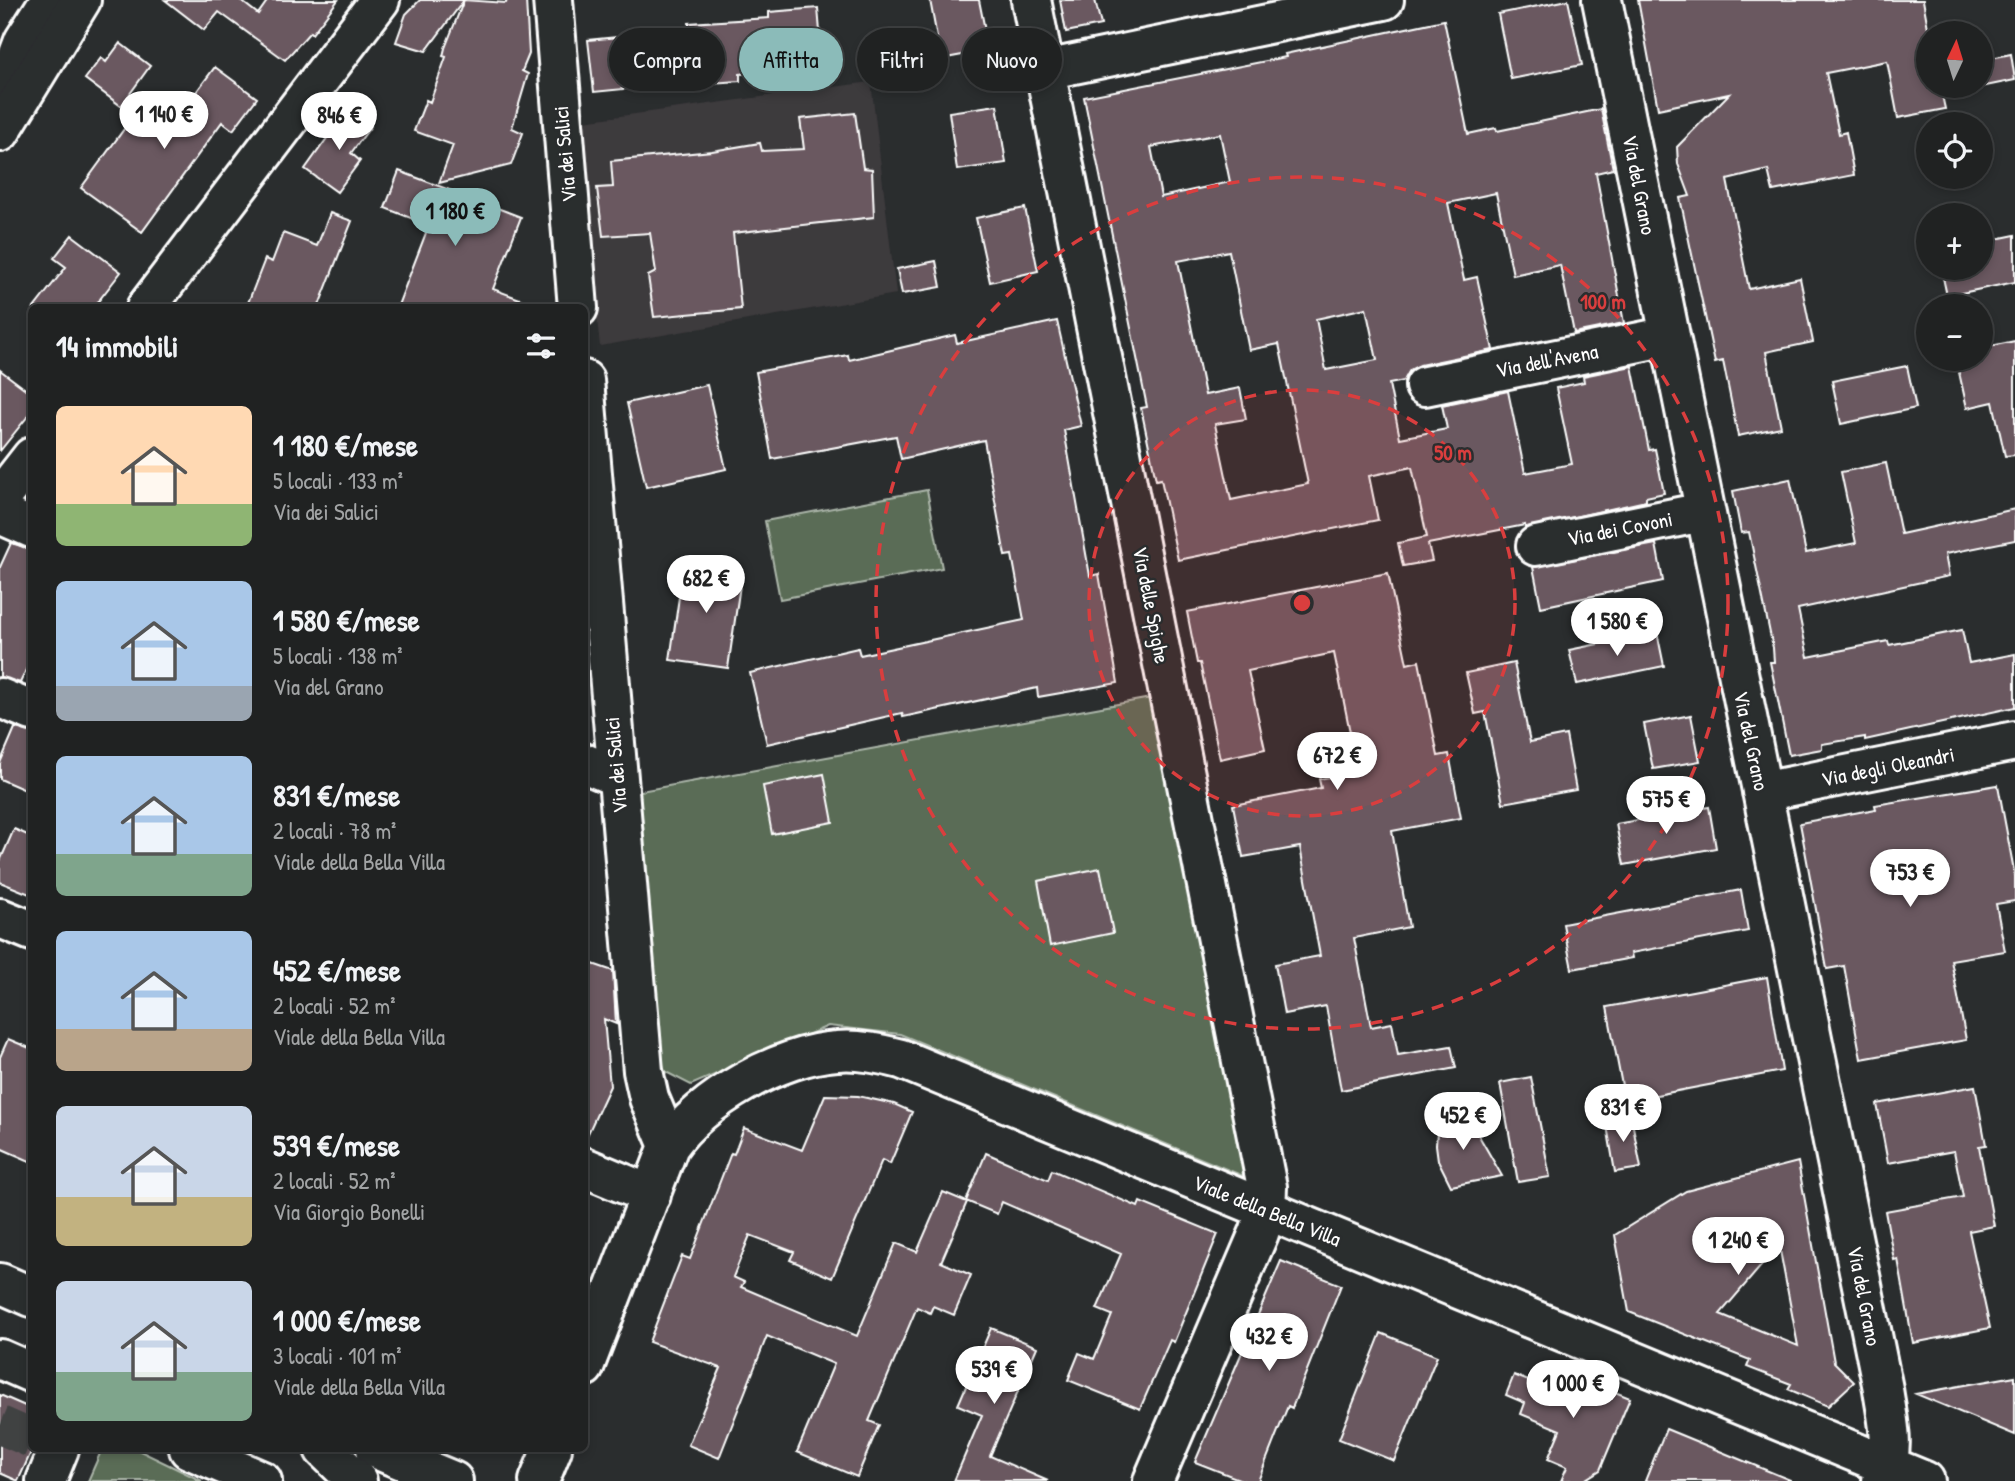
<!DOCTYPE html>
<html lang="it">
<meta charset="utf-8">
<style>
:root{--surface:#202222;--page:#2d2f2f;--text:#f1f3f6;--muted:#a2a4a5;--line:#3d3f40;--accent:#8bbbb9}
body{margin:0;font-family:"Patrick Hand",sans-serif;background:var(--page);color:var(--text);height:100vh;display:flex;flex-direction:column;font-size:26px;white-space:nowrap}
*{box-sizing:border-box;margin:0}
p{font-size:23px;color:var(--muted)}
.icon{flex:none;width:38px;height:38px;fill:none;stroke:currentColor;stroke-width:2;stroke-linecap:round;stroke-linejoin:round}
.map{position:relative;flex:1;overflow:hidden}
.details{position:absolute;left:28px;top:304px;width:560px;height:1148px;display:flex;flex-direction:column;background:var(--surface);border-radius:10px;box-shadow:0 4px 10px #0003,0 0 0 2px var(--line)}
.details>*{flex:none}
.top-card{position:absolute;left:609px;top:28px;width:665px;height:63px;display:flex;gap:14px}
.needle{width:46px;rotate:4deg}
.fabs{position:absolute;left:1916px;top:21px;display:grid;gap:14px}
.fabs a{display:grid;place-items:center;width:77px;height:77px;border-radius:50%;background:var(--surface);box-shadow:0 4px 10px #0003,0 0 0 2px var(--line);font-size:35px}
.price{position:absolute;translate:-50% -60px;padding:0 16px;border-radius:24px;background:#fff;color:#222;font-size:23px;line-height:46px;filter:drop-shadow(0 2px 4px #0008)}
.price::after{content:'';position:absolute;left:50%;top:42px;width:21px;height:16px;margin-left:-10px;background:inherit;clip-path:polygon(0 0,100% 0,50% 100%)}
.price.selected{background:var(--accent);color:#111}
ul{padding:0;list-style:none}
li{display:flex;align-items:center;gap:21px;height:175px;padding:0 28px}
li span{display:grid;place-items:center;flex:none;width:196px;height:140px;border-radius:10px;color:#555}
li>.icon{margin-inline-start:auto}
span .icon{width:84px;height:84px;fill:#fffc;stroke-width:1}
li b{font-size:30px}
h2{display:flex;justify-content:space-between;align-items:center;height:84px;padding:0 28px;font-size:30px}
.pill{padding:0 24px;border-radius:32px;background:var(--surface);box-shadow:0 4px 10px #0003,0 0 0 2px var(--line);font-size:24px;line-height:63px}
.pill.selected{background:var(--accent);color:#111}
.map>svg:first-child{display:block}
</style>
<div class="map">
<svg width="2015" height="1481" viewBox="0 0 2015 1481">
<rect width="100%" height="100%" fill="#2a2d2e"/>
<filter id="ink" filterUnits="userSpaceOnUse"><feTurbulence type="fractalNoise" baseFrequency=".0143" numOctaves="2"/><feDisplacementMap in="SourceGraphic" scale="14" xChannelSelector="R" yChannelSelector="G"/><feConvolveMatrix kernelMatrix="1 2 1 2 8 2 1 2 1" color-interpolation-filters="sRGB"/></filter>
<g filter="url(#ink)">
<!-- built -->
<path fill="#3e3a3d" d="M871 82 896 294 600 346 576 122Z"/>
<!-- green -->
<path fill="#5a6c56" stroke="#acb6aa" stroke-width="2" d="M927 490 942 568 780 599 765 521Z
M1151 698 1248 1178 900 1034 828 1026 691 1085 662 1070 635 792Z
M102 1449H136L202 1481H88Z"/>
<!-- building -->
<path fill="#6b5960" stroke="#fff" stroke-width="2" fill-rule="evenodd" d="M165 0H240L258 14 268 0H338L312 34 310 32 285 60 219 12 204 30Z
M420 0H464L426 51 396 42 406 14Z
M464 0 506 3 507 0H526L529 54 522 71 528 74 512 128 523 133 511 165 439 183 453 145 414 131 426 100 430 102 446 57 443 56 445 48Z
M930 0H979L989 50 941 59Z
M1060 0H1095L1101 25 1066 32Z
M1568 0 1582 65 1511 79 1498 14Z
M1638 0H1923L1928 28V86H1940L1945 109 1898 118 1887 61 1826 73 1839 134 1846 132 1854 175 1773 191 1768 170 1727 180 1749 289 1800 278 1813 342 1766 352 1781 427 1738 436 1723 361 1715 363 1680 198 1690 196 1678 164 1677 147 1729 94 1658 109Z
M818 8 823 67 740 74V81L694 84 693 82 594 92 588 40 689 30V23L769 18V12Z
M1444 20 1468 134 1496 128 1497 131 1601 109 1613 169 1596 173 1624 323 1574 333 1560 265 1513 275 1496 193 1448 203 1464 280 1477 277 1493 350 1420 365 1410 370 1404 381 1389 384 1400 438 1447 429 1442 405 1508 391 1525 473 1572 464 1556 388 1584 382 1583 376 1632 366 1649 450 1655 449 1664 493 1646 497V501L1525 528V525L1428 544 1432 561 1403 566 1398 543 1427 537 1412 467 1369 476 1378 520 1178 560 1161 479 1156 480 1141 408 1147 407 1084 97 1286 57 1285 54ZM1220 134 1230 182 1161 197 1151 147ZM1229 251 1249 350 1279 344 1308 484 1231 500 1215 424 1246 419 1240 388 1205 395 1178 261ZM1366 308 1377 360 1326 370 1316 319Z
M120 43 150 66 121 106 85 79 101 58 106 62Z
M2011 54 2015 80 1981 87V60Z
M215 67 257 98 233 130 222 122 142 232 81 188 138 110 167 131Z
M997 105 1006 163 957 170 949 112Z
M348 109 371 126 351 153 360 161 337 192 305 169Z
M855 113 863 168 872 169 874 217 733 233 741 309 654 317 648 276 656 272 650 233 603 236 597 188 613 187 611 161 712 151 760 143 762 151 804 149 800 119Z
M399 171 521 217 493 289 539 306 538 308H397L429 225 385 208Z
M1025 208 1038 271 990 282 976 218Z
M330 213 352 221 318 308H246L265 259 272 262 283 233 317 246Z
M72 235 121 272 93 308H34L66 267 54 258Z
M2015 235V282L1947 296 1941 268H1981V242Z
M936 261 941 287 902 294 897 269Z
M1057 321 1081 426 1064 430 1090 576 1099 574 1118 683 1038 697 1037 688 903 717 902 713 767 744 750 673 858 648 860 655 1024 620 1012 555 1005 556 984 440 901 459 896 436 772 459 756 372 848 355 849 360 955 335 957 343Z
M2015 341V455L2005 456 1993 402 1967 408 1956 359H1981V348Z
M1907 366 1916 408 1841 424 1832 381Z
M0 370 32 394V411L0 451Z
M707 385 726 469 646 487 627 403Z
M1886 463 1901 534 2015 509V540L1945 554 1949 576 1798 609 1808 657 1888 641 1889 645 1962 630 1969 663 2015 654V707L1865 740V737L1822 744V749L1789 755 1770 662H1774L1773 648 1749 532 1741 533 1733 491 1790 479 1806 553 1856 543 1841 472Z
M11 543 32 549V657L20 683 0 677V567Z
M1656 544 1663 581 1541 607 1533 567Z
M684 562 742 571 728 668 670 660Z
M1388 573 1407 664 1419 661 1438 756 1449 754 1461 818 1392 831 1409 927 1354 938 1371 1027 1392 1023 1398 1055 1451 1046 1456 1068 1341 1090 1326 1006 1284 1014 1275 964 1320 956 1300 847 1243 857 1233 805 1321 788 1319 779 1358 772 1334 653 1248 671 1265 749 1220 759 1200 663H1197L1187 612Z
M1657 632 1664 666 1577 684 1569 650Z
M1514 663 1530 742 1566 735 1576 790 1503 803 1485 712 1475 714 1466 673Z
M1691 715 1700 761 1653 769 1644 724Z
M15 728 32 732V793L0 779V763Z
M824 774 833 822 772 834 763 786Z
M1998 785 2015 876V901L1996 904 2005 951 1951 960 1966 1040 1861 1059 1844 966 1827 969 1800 823 1876 809 1875 805Z
M1709 807 1716 848 1624 865 1616 824Z
M14 829 32 837V895L0 882V861Z
M1100 868 1113 933 1050 946 1038 881Z
M1741 890 1748 931 1631 953 1632 958 1572 969 1563 924Z
M584 961 613 971 616 1024 604 1019 610 1086 584 1142Z
M1767 977 1782 1071 1625 1101 1607 1007Z
M8 1039 32 1049V1162L0 1148V1057Z
M1531 1077 1550 1177 1518 1182 1500 1083Z
M1975 1086 1986 1145 1979 1146 1994 1226 1969 1231 1990 1328 1913 1343 1898 1259 1894 1260 1885 1211 1963 1197 1954 1151 1888 1163 1877 1104Z
M825 1095 858 1096 894 1104 912 1112 890 1164 882 1160 832 1278 790 1260 794 1252 750 1235 733 1277 744 1282 741 1287 857 1336 896 1243 917 1252 943 1192 967 1202 941 1262 971 1275 954 1315 933 1306 930 1313 917 1307 869 1421 879 1425 857 1477 797 1452 834 1364 767 1336 719 1458 688 1445 721 1368 649 1342 682 1256 690 1259 731 1153 734 1154 744 1128 802 1150Z
M1467 1115 1502 1176 1451 1186 1438 1160 1436 1145 1438 1120Z
M1631 1116 1641 1168 1615 1172 1606 1120Z
M986 1153 1048 1180 1052 1170 1138 1207 1140 1202 1218 1234 1174 1342 1170 1340 1140 1409 1068 1380 1079 1353 1094 1359 1112 1315 1097 1309 1121 1254 1002 1202 997 1214 966 1201Z
M1798 1162 1834 1362 1854 1382 1828 1406 1788 1389 1791 1384 1747 1367 1750 1360 1629 1312 1615 1235 1686 1191ZM1779 1245 1798 1346 1720 1314Z
M1281 1261 1341 1285 1292 1408 1288 1406 1258 1481H1244L1195 1462Z
M991 1328 1037 1347 990 1456 1048 1481H954L982 1415 958 1405Z
M1381 1333 1437 1356 1394 1461 1339 1439Z
M1539 1369 1597 1393 1600 1386 1630 1398 1600 1470 1584 1480 1561 1481 1567 1467 1548 1459 1560 1430 1521 1414 1525 1403 1506 1395 1514 1375 1533 1383Z
M2015 1376V1435L1916 1394Z
M0 1395 32 1409V1450L18 1481 0 1473Z
M1666 1429 1790 1480V1481H1645Z"/>
<g fill="none" stroke-linecap="round" stroke-linejoin="round">
<!-- minor-tunnel -->
<path stroke="#3f4243" stroke-width="38" stroke-dasharray="38 19" stroke-linecap="butt" d="M0 1425 32 1439"/>
<defs>
<path id="minor" d="M553 0 578 308
M1031 0 1267 1187 1266 1211 1259 1233 1153 1481
M1602 0 1883 1389C1888 1423 1896 1448 1882 1481
M1045 70 1384 0
M0 95 10 78 24 41 50 0
M146 308 380 0
M584 380 643 1071 649 1098 669 1146
M1425 386 1669 336
M0 498 32 457
M0 514 32 528
M1536 546 1703 512
M0 698 32 711
M584 763 617 777
M1762 792 2015 741
M0 918 32 931
M584 1167 651 1195
M584 1367 669 1146C700 1100 781 1054 837 1051 859 1049 880 1054 901 1059L1925 1481
M376 1449 453 1481
M46 1481 59 1449
M539 1481 552 1449"/>
<path id="major" d="M0 132 81 0
M0 1283 32 1297
M0 1359 32 1373
M189 1449 262 1481
M324 1449 357 1481"/>
</defs>
<!-- minor casing -->
<use href="#minor" stroke="#fff" stroke-width="44"/>
<!-- major casing -->
<use href="#major" stroke="#fff" stroke-width="44"/>
<!-- minor -->
<use href="#minor" stroke="#2a2d2e" stroke-width="38"/>
<!-- major -->
<use href="#major" stroke="#2a2d2e" stroke-width="38"/>
</g>
</g>
<!-- distance rings -->
<circle cx="1302" cy="603" r="213" fill="#da3e3e" fill-opacity=".12"/>
<g fill="none" stroke="#da3e3e" stroke-width="3.5" stroke-dasharray="12 9">
<circle cx="1302" cy="603" r="213"/>
<circle cx="1302" cy="603" r="426"/>
</g>
<g text-anchor="middle" stroke-width="5" stroke-linejoin="round" paint-order="stroke">
<!-- street labels -->
<g font-size="21" fill="#fff" stroke="#2a2d2e">
<text transform="translate(565 154) rotate(-95)" y="7">Via dei Salici</text>
<text transform="translate(1639 185) rotate(79)" y="7">Via del Grano</text>
<text transform="translate(1547 361) rotate(-11)" y="7">Via dell'Avena</text>
<text transform="translate(1620 529) rotate(-11)" y="7">Via dei Covoni</text>
<text transform="translate(1151 605) rotate(79)" y="7">Via delle Spighe</text>
<text transform="translate(1751 741) rotate(78)" y="7">Via del Grano</text>
<text transform="translate(616 765) rotate(-95)" y="7">Via dei Salici</text>
<text transform="translate(1888 767) rotate(-11)" y="7">Via degli Oleandri</text>
<text transform="translate(1267 1211) rotate(22)" y="7">Viale della Bella Villa</text>
<text transform="translate(1864 1296) rotate(79)" y="7">Via del Grano</text>
</g>
</g>
<circle cx="1302" cy="603" r="10" fill="#da3e3e" stroke="#2a2d2e" stroke-width="3.5"/>
<g font-size="21" text-anchor="middle" font-weight="bold" fill="#da3e3e" stroke="#2a2d2e" stroke-width="5" stroke-linejoin="round" paint-order="stroke">
<text x="1603" y="309">100 m</text>
<text x="1453" y="460">50 m</text>
</g>
</svg>
<div class="fabs">
<a><svg class="needle" viewBox="-14 -14 28 28"><path d="M0-13l5 13h-10z" fill="#e53935"/><path d="M0 13l5-13h-10z" fill="#a2a4a5"/></svg></a>
<a><svg class="icon" aria-label="locate" viewBox="0 0 24 24"><circle cx="12" cy="12" r="6"/><path d="M12 2v4M12 18v4M2 12h4M18 12h4"/></svg></a>
<a>+</a>
<a>−</a>
</div>
<b class="price" style="left:164px;top:151px">1 140 €</b>
<b class="price" style="left:339px;top:152px">846 €</b>
<b class="price selected" style="left:455px;top:248px">1 180 €</b>
<b class="price" style="left:706px;top:615px">682 €</b>
<b class="price" style="left:1617px;top:658px">1 580 €</b>
<b class="price" style="left:1337px;top:792px">672 €</b>
<b class="price" style="left:1666px;top:836px">575 €</b>
<b class="price" style="left:1910px;top:909px">753 €</b>
<b class="price" style="left:1623px;top:1144px">831 €</b>
<b class="price" style="left:1463px;top:1152px">452 €</b>
<b class="price" style="left:1738px;top:1277px">1 240 €</b>
<b class="price" style="left:1269px;top:1373px">432 €</b>
<b class="price" style="left:994px;top:1406px">539 €</b>
<b class="price" style="left:1573px;top:1420px">1 000 €</b>
<div class="top-card">
<a class="pill">Compra</a>
<a class="pill selected">Affitta</a>
<a class="pill">Filtri</a>
<a class="pill">Nuovo</a>
</div>
<section class="details">
<h2>14 immobili<svg class="icon" aria-label="filters" viewBox="0 0 24 24"><path d="M4 7h16M4 17h16"/><circle cx="9" cy="7" r="2"/><circle cx="15" cy="17" r="2"/></svg></h2>
<ul>
<li><span style="background:linear-gradient(#ffd9b3 70%,#8fb573 0)"><svg class="icon" aria-label="home" viewBox="0 0 24 24"><path d="M3 11l9-7 9 7M6 9v11h12V9"/></svg></span><div><b>1 180 €/mese</b><p>5 locali · 133 m²</p><p>Via dei Salici</p></div></li>
<li><span style="background:linear-gradient(#a9c7e8 75%,#9aa5b1 0)"><svg class="icon" aria-label="home" viewBox="0 0 24 24"><path d="M3 11l9-7 9 7M6 9v11h12V9"/></svg></span><div><b>1 580 €/mese</b><p>5 locali · 138 m²</p><p>Via del Grano</p></div></li>
<li><span style="background:linear-gradient(#a9c7e8 70%,#7fa58c 0)"><svg class="icon" aria-label="home" viewBox="0 0 24 24"><path d="M3 11l9-7 9 7M6 9v11h12V9"/></svg></span><div><b>831 €/mese</b><p>2 locali · 78 m²</p><p>Viale della Bella Villa</p></div></li>
<li><span style="background:linear-gradient(#a9c7e8 70%,#b9a48a 0)"><svg class="icon" aria-label="home" viewBox="0 0 24 24"><path d="M3 11l9-7 9 7M6 9v11h12V9"/></svg></span><div><b>452 €/mese</b><p>2 locali · 52 m²</p><p>Viale della Bella Villa</p></div></li>
<li><span style="background:linear-gradient(#c9d6e8 65%,#c2b280 0)"><svg class="icon" aria-label="home" viewBox="0 0 24 24"><path d="M3 11l9-7 9 7M6 9v11h12V9"/></svg></span><div><b>539 €/mese</b><p>2 locali · 52 m²</p><p>Via Giorgio Bonelli</p></div></li>
<li><span style="background:linear-gradient(#c9d6e8 65%,#7fa58c 0)"><svg class="icon" aria-label="home" viewBox="0 0 24 24"><path d="M3 11l9-7 9 7M6 9v11h12V9"/></svg></span><div><b>1 000 €/mese</b><p>3 locali · 101 m²</p><p>Viale della Bella Villa</p></div></li>
</ul>
</section>
</div>
